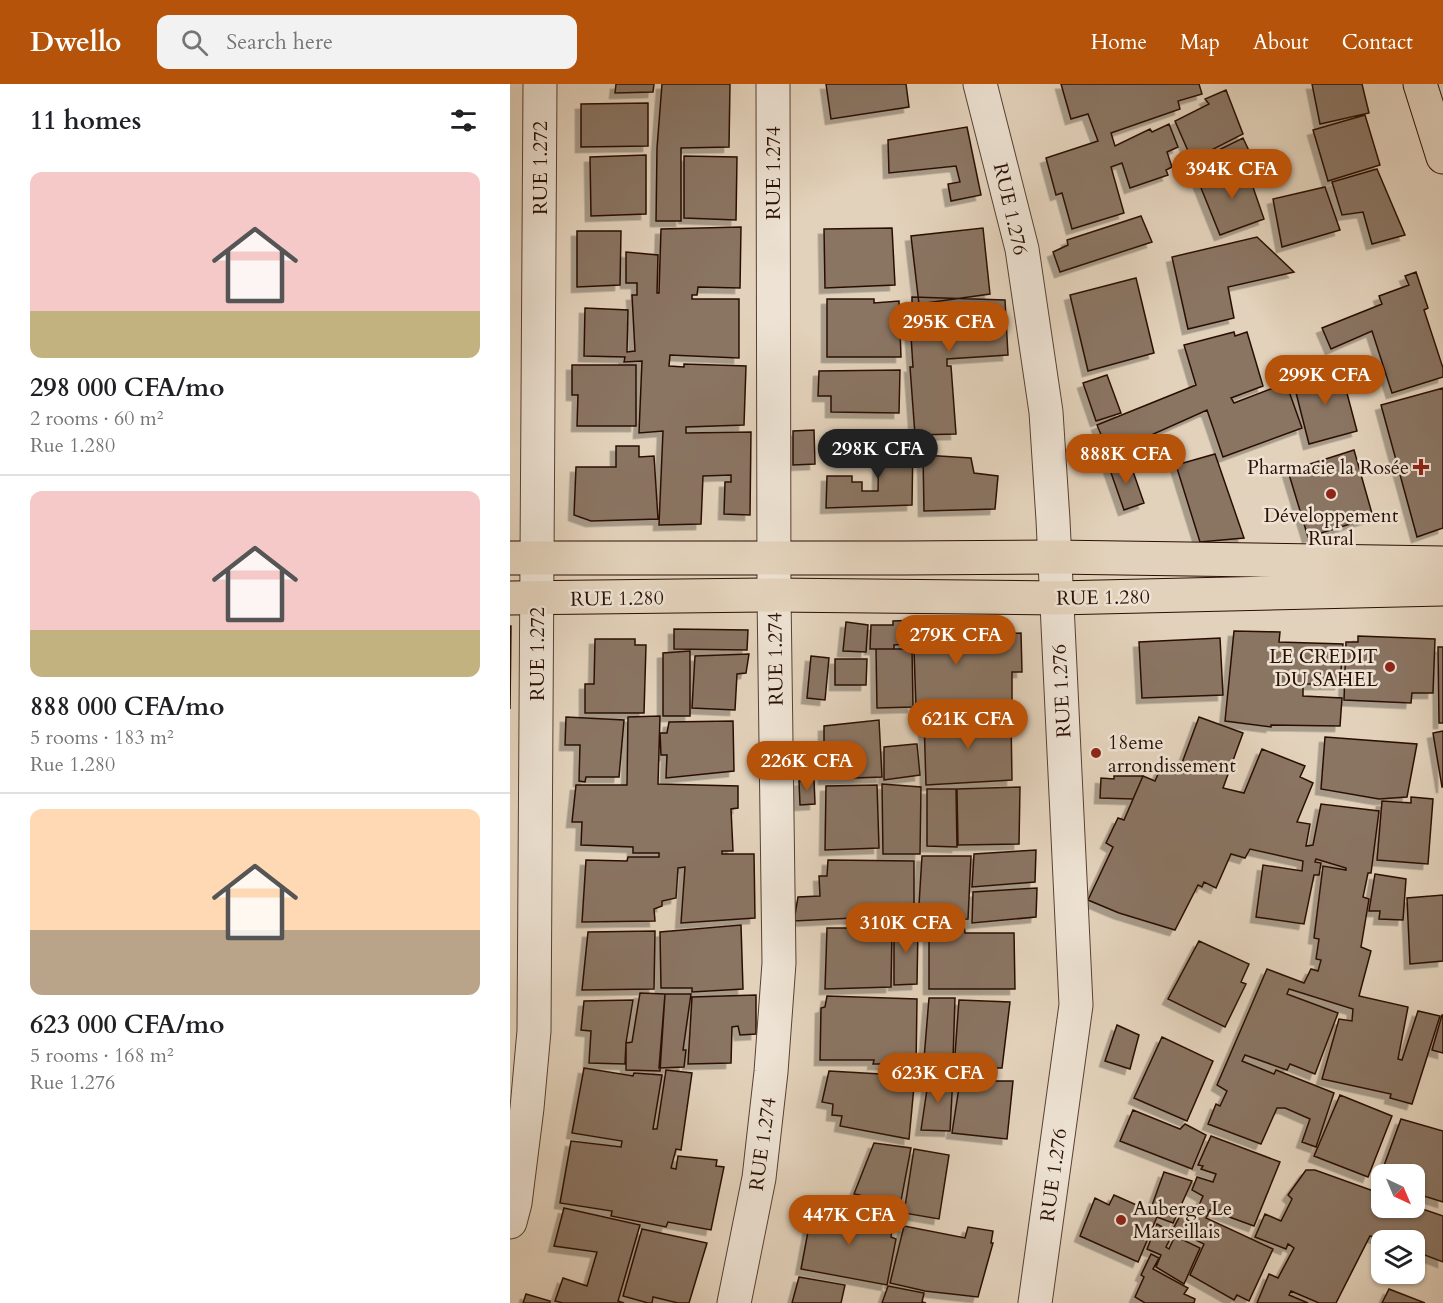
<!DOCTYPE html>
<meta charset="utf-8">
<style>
:root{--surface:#fff;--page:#f2f2f2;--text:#202124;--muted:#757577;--line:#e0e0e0;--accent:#b45309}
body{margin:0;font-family:Cardo,serif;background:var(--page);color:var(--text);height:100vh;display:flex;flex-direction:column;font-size:22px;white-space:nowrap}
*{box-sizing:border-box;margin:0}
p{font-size:20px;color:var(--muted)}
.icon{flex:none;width:33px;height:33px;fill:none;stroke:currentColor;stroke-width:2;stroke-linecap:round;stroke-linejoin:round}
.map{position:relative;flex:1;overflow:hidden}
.side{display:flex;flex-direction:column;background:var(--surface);width:510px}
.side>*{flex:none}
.needle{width:39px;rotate:136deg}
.tools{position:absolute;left:861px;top:1080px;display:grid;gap:12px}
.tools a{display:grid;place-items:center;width:54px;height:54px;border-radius:12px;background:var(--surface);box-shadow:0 2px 4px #0004;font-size:30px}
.price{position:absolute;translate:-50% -51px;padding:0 14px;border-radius:21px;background:var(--accent);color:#fff;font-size:20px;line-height:39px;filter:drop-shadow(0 2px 3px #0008)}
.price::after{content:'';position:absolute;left:50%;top:36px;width:18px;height:14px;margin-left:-9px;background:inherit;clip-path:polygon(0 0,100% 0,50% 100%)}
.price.current{background:#222;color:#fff}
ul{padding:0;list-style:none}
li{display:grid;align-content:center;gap:12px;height:318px;padding:0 30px}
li+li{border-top:2px solid var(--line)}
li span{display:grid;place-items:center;height:186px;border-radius:12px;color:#555}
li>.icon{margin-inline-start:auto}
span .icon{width:108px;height:108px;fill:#fffc;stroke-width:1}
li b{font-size:26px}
h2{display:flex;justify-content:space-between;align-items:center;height:72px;padding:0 30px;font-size:26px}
header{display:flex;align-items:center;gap:36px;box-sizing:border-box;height:84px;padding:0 30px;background:var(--accent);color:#fff}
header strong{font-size:28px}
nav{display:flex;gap:33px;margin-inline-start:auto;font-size:21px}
.search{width:420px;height:54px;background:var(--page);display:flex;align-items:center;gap:15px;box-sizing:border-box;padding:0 21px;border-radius:12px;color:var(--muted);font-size:22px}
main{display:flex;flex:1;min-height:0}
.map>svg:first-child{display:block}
</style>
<header>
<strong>Dwello</strong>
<div class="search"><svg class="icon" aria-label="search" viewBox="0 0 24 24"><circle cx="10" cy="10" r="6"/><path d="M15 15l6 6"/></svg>Search here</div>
<nav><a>Home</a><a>Map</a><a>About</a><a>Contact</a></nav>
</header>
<main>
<section class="side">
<h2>11 homes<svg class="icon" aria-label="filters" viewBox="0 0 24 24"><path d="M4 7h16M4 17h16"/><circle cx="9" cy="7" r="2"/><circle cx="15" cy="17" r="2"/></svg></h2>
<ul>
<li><span style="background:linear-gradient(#f6c9c9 75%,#c2b280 0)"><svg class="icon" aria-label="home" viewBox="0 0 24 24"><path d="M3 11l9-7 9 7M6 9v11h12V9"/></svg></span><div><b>298 000 CFA/mo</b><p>2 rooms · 60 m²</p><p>Rue 1.280</p></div></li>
<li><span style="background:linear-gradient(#f6c9c9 75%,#c2b280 0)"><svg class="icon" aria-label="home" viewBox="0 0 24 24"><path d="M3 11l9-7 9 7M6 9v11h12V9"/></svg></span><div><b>888 000 CFA/mo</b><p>5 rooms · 183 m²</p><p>Rue 1.280</p></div></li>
<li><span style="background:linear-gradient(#ffd9b3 65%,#b9a48a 0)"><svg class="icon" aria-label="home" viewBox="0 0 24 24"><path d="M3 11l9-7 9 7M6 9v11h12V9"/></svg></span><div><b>623 000 CFA/mo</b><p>5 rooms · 168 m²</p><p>Rue 1.276</p></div></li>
</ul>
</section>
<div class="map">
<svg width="933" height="1219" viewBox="0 0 933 1219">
<defs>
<filter id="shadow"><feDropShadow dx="-5.5" dy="5.5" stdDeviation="0" flood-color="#0004"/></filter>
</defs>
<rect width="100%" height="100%" fill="#e3d2bb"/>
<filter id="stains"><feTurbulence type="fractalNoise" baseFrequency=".00333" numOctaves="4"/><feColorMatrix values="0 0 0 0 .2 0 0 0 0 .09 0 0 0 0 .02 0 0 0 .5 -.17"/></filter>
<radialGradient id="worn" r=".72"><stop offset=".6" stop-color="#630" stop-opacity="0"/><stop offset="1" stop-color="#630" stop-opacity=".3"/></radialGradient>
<!-- building -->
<path fill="#8a7463" stroke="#2a0f04" stroke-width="1.5" filter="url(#shadow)" d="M106 0H144L143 8 105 9Z
M152 0H220L219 63 171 64V137H146L147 64Z
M316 0H396L399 23 321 35Z
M551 0H689L692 10 668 17 670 25 601 49 605 62 640 45 642 48 659 40 668 63 657 68 662 83 656 86 658 91 620 104 612 79 601 83 614 129 562 145 552 109 546 111 536 74 588 57 578 30 561 35Z
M802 0H852L859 29 810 40Z
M716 6 733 50 682 76 665 37 699 20 695 15Z
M138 19V62L71 63V20Z
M855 31 870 81 818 97 803 46Z
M457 43 471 111 441 117 438 100 450 98 446 82 379 89 378 56Z
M733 54 740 69 687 97 678 81Z
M136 71V130L81 132 80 73Z
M174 72 227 73 226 136 174 134Z
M735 80 754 135 710 151 689 99Z
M867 85 895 151 862 160 853 128 832 131 822 98Z
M815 103 830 146 772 163 763 115Z
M631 132 642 158 550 188 543 168 558 161 557 156Z
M231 143 230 204 188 203 187 211H182V215H229V274L160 271 159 282 174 283V280L236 282 234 341 176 343V349L241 348 240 431 214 430 215 398H221V391L193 392 191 440 149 441 153 347 129 349 132 277 114 278 115 273 74 272 75 224 118 226 117 268 125 267 122 211H127V199H116V168L148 171 147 209H149L151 145Z
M382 144 385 201 315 204 314 145Z
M473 144 480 210 409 220 401 152Z
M67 147H111L110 201 67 203Z
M747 153 784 188 718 203 724 234 678 245 662 173Z
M906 188 918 224 914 226 933 284V293L882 309 862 247 821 265 812 244 872 220 869 212 899 201 895 192Z
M626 194 644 269 578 287 560 211Z
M402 213 495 216 498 271 437 275V282H441L446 350 405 351 400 283H403L400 237H402Z
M317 215H364V219L389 217 391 273H317Z
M724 248 725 252 737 248 753 302 721 314 724 319 776 299 792 344 713 373 697 326 599 370 587 341 686 301 674 261Z
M62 281H126V342H67L68 311H62Z
M830 283 847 347 799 360 783 297Z
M390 286 389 329 321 328V312H308L309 287Z
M597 291 611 329 586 337 573 299Z
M933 304V444L907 453 871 321Z
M304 346 305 380 283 381V347Z
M369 356H403L402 421 316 424 317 392H342V398H352V407H368Z
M106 362H129V373L144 372 148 435 81 437 64 431 66 383H106Z
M844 366 863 433 798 453 778 387Z
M705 370 734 454 690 458 666 381Z
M413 371 461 374 464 389 488 392 485 425 414 427Z
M619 376 634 419 614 426 599 383Z
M408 536V542H424V552L511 549 512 588H502V622L415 628V624L406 623 404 566 408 565 409 559 384 561V565H360L361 541H383V537Z
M336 538 358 541 356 568 333 567Z
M0 542H1L0 625Z
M164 545 238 546 237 566 164 565Z
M724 547 770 548 769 558 833 560 830 600H793V612L832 614 830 642 761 641V643L715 637Z
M848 552 925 555 923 609H902L901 619 834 616 836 558H848Z
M710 554 713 611 632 614 629 558Z
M85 555H125V561H136L134 629H75V600H84Z
M928 563H933V639H929Z
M366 565H402L403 623 367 624Z
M180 567V632H153V569Z
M239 570 236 589 227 590 225 626 182 624 185 572Z
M301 572 319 574 315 616 297 614Z
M325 575H357L356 601H325Z
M150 632 148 700 228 702V724L221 725 223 767H212V770H244L245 834 171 839 175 783 168 784 166 814 152 817V822L144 825 145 837 72 838 76 776 117 777 118 773H149V769H123V763L71 761 72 738H62L66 701H117L118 633Z
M56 633 114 636 109 693H76L75 698 69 697 70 661H55Z
M689 633 733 649 713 704 734 709 752 665 795 682 790 693 803 699 787 738 800 740 796 762 803 761 811 720 869 727 861 789H858L853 813 859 815 851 863 861 867 849 912 898 923 888 975 892 976 908 927 930 932 902 1020 880 1014 881 1010 812 995 829 935 842 937 843 925 779 905 777 910 828 929 805 990 780 980 777 986 735 971 732 977 764 990 766 986 824 1009 806 1063 792 1058 800 1035 775 1024H767L751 1060 698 1040 706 1020 710 1022 717 1007 707 1001 757 885 794 899 801 885 808 887 811 876 806 875 809 855 804 854 813 782 836 786V784L806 775 805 778 811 779 809 791H804L794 840 746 833 753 781 792 787 793 777 740 765 735 774 721 770 706 804 694 798 692 803 688 801 665 846 609 829 578 816 603 763 596 759 608 734 614 736 633 692 645 697 652 681 669 687Z
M501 634 502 696 416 701 414 635Z
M369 636 372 693 314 695V642Z
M223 637 224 687 156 694 157 671H151L150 649H157L159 638Z
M933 647V703H932L923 649Z
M815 653 907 660 897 713 869 715 811 705Z
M405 660H407L410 691 374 696V663Z
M604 692H633L623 715 590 714 591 694 604 695Z
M304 696 305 720 290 721 289 697Z
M372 700 411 703 410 770H373Z
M367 701 369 764 315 766 316 702Z
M510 703 509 760 448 761 447 705Z
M417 705H446L447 763 417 762Z
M901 713 923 715 918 780 867 776 872 717 901 719Z
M526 766 525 798 462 803 464 770Z
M412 772H461L458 835 408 837Z
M318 776 404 777V831L284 837 288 813 310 812 309 792H317Z
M865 790 896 795 893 836 869 835 870 827H859Z
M527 804 526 833 462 839 463 808Z
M933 811V877L900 880 897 814Z
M398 838V843H408L407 900 384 901V839Z
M454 840 455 849H504L505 905H419V841Z
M231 841 233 905 182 908V904H151L150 848Z
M317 844H382L381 903 315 905Z
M145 847 144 905 72 906 78 848Z
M689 857 739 880 731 898 736 900 715 943 658 915Z
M130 909 155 910 150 987 116 986V959L122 958Z
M155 910H181L173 966H176L174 983 149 984Z
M246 911V950L230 951 228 942 222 943 221 979 178 980 182 913Z
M317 912 407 915 406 984H377L376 980H363L364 976H310L311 924 315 923Z
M419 914H445L443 975H414Z
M123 916 116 959 115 980 79 979 81 947 71 946 74 917Z
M449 916 500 918 492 984H444Z
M932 931H933V969L922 966Z
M607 941 629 951 620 985 595 977Z
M652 953 703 977 677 1037 624 1014Z
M74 984 123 992 124 989 152 991 143 1045H147L156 986 182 989 171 1066 166 1065 161 1084 166 1085 168 1072 207 1076 206 1082 214 1083 201 1146 158 1138 156 1143 101 1132 102 1127 50 1119 61 1057 111 1063 112 1057 62 1049Z
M319 987 405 992 399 1055 330 1042 332 1032 322 1031 323 1020 312 1018Z
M419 992H443L440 1047 411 1046Z
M450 997H503L497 1055 442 1049Z
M830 1011 882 1032 858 1093 804 1072Z
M623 1026 670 1045 675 1040 696 1051 682 1085 610 1057Z
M891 1035 933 1047V1118L904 1109V1090H872V1099L868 1098Z
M701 1052 770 1078 744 1142 700 1126 696 1134 763 1165 739 1217 727 1211 724 1216 680 1191 694 1160 663 1145 671 1130 683 1135 693 1112 682 1106 687 1093 703 1098 706 1090 691 1085 693 1082 688 1081Z
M364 1059 401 1064 390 1122 349 1116 350 1111 344 1110Z
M404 1065 439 1071 429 1135 394 1129Z
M796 1086H805L872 1110V1124H904V1122L933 1132V1178L904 1167V1156H874L860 1152 826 1219H809L781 1207 779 1211 798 1219H747L759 1190 768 1194 784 1164 778 1160 776 1165 745 1153 755 1130 771 1137 782 1115 778 1111Z
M654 1088 682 1097 663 1139 647 1133 628 1178 570 1152 585 1114 599 1121 604 1111 640 1127Z
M303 1121 383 1137 381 1153 386 1155 377 1201 291 1185Z
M54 1124 130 1141 108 1217 114 1219H53L45 1217 53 1194 77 1202 87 1168 44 1162Z
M647 1140 663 1149 656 1163 659 1165 665 1152 690 1164 674 1200 646 1183 651 1171 637 1165Z
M394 1142 455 1154 458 1143 483 1147 481 1159H483L468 1213 415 1207 380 1199Z
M132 1145 197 1159 179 1219H168L143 1213 142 1219H138L113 1212Z
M641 1170 649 1174 643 1185 678 1204 674 1210 685 1215 684 1219H635L625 1213 634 1193 631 1191Z
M289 1193 335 1201 331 1219H282Z
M378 1202 414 1209 412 1218 416 1219H372Z
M879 1205 915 1219H872Z
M16 1210 40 1217V1219H13Z"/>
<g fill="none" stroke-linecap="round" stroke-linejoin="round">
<defs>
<path id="minor" d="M470 0 512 165 536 328 543 436 566 921 525 1219
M0 1138 5 1119 17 1024 24 947 30 0
M224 1219 249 1094 261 988 269 879 264 511 263 0"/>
<path id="major" d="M910 0 933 73
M0 474H394L544 473 933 479
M0 514 264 511 547 514 933 505"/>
</defs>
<!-- minor casing -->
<use href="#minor" stroke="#584032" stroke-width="35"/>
<!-- major casing -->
<use href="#major" stroke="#2a0f04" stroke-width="35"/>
<!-- minor -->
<use href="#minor" stroke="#ede2d3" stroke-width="33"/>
<!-- major -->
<use href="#major" stroke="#e3d2bb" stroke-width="33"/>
</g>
<!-- markers -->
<g fill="#8f2418" stroke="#ede2d3" stroke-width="2">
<path d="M908 374h6v6h6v6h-6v6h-6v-6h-6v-6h6z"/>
<circle cx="821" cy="410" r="6"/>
<circle cx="880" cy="583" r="6"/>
<circle cx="586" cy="669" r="6"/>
<circle cx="611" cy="1136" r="6"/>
</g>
<g text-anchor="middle" stroke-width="5" stroke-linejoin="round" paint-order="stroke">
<!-- street labels -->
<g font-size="20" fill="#2a0f04" stroke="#ede2d3">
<text transform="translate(30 84) rotate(-90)" y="7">RUE 1.272</text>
<text transform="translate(263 89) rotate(-90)" y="7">RUE 1.274</text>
<text transform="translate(501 125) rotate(77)" y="7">RUE 1.276</text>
<text transform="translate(593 513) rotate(-1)" y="7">RUE 1.280</text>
<text transform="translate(107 514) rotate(-1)" y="7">RUE 1.280</text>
<text transform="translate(27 570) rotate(-90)" y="7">RUE 1.272</text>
<text transform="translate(265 575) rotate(-91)" y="7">RUE 1.274</text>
<text transform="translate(551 607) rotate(-93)" y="7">RUE 1.276</text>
<text transform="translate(252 1060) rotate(-82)" y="7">RUE 1.274</text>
<text transform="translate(543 1091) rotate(-82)" y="7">RUE 1.276</text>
</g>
<!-- poi labels -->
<g font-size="20" fill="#2a0f04" stroke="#ede2d3" text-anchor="end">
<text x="899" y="390">Pharmacie la Rosée</text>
<text x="821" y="438" text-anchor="middle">Développement<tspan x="821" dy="23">Rural</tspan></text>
<text x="868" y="579">LE CREDIT<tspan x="868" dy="23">DU SAHEL</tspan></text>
<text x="598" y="665" text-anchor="start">18eme<tspan x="598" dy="23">arrondissement</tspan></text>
<text x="623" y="1131" text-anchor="start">Auberge Le<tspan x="623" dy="23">Marseillais</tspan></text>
</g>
</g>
<rect width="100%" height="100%" filter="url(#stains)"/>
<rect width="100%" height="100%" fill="url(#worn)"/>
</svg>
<div class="tools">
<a><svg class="needle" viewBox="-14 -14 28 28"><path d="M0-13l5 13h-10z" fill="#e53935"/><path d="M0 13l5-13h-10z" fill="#757577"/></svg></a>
<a><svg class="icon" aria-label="layers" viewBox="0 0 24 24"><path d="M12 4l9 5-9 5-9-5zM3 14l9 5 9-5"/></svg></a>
</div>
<b class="price" style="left:722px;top:116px">394K CFA</b>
<b class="price" style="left:439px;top:269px">295K CFA</b>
<b class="price" style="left:815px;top:322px">299K CFA</b>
<b class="price current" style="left:368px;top:396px">298K CFA</b>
<b class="price" style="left:616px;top:401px">888K CFA</b>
<b class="price" style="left:446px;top:582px">279K CFA</b>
<b class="price" style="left:458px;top:666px">621K CFA</b>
<b class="price" style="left:297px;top:708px">226K CFA</b>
<b class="price" style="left:396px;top:870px">310K CFA</b>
<b class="price" style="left:428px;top:1020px">623K CFA</b>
<b class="price" style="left:339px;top:1162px">447K CFA</b>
</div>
</main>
